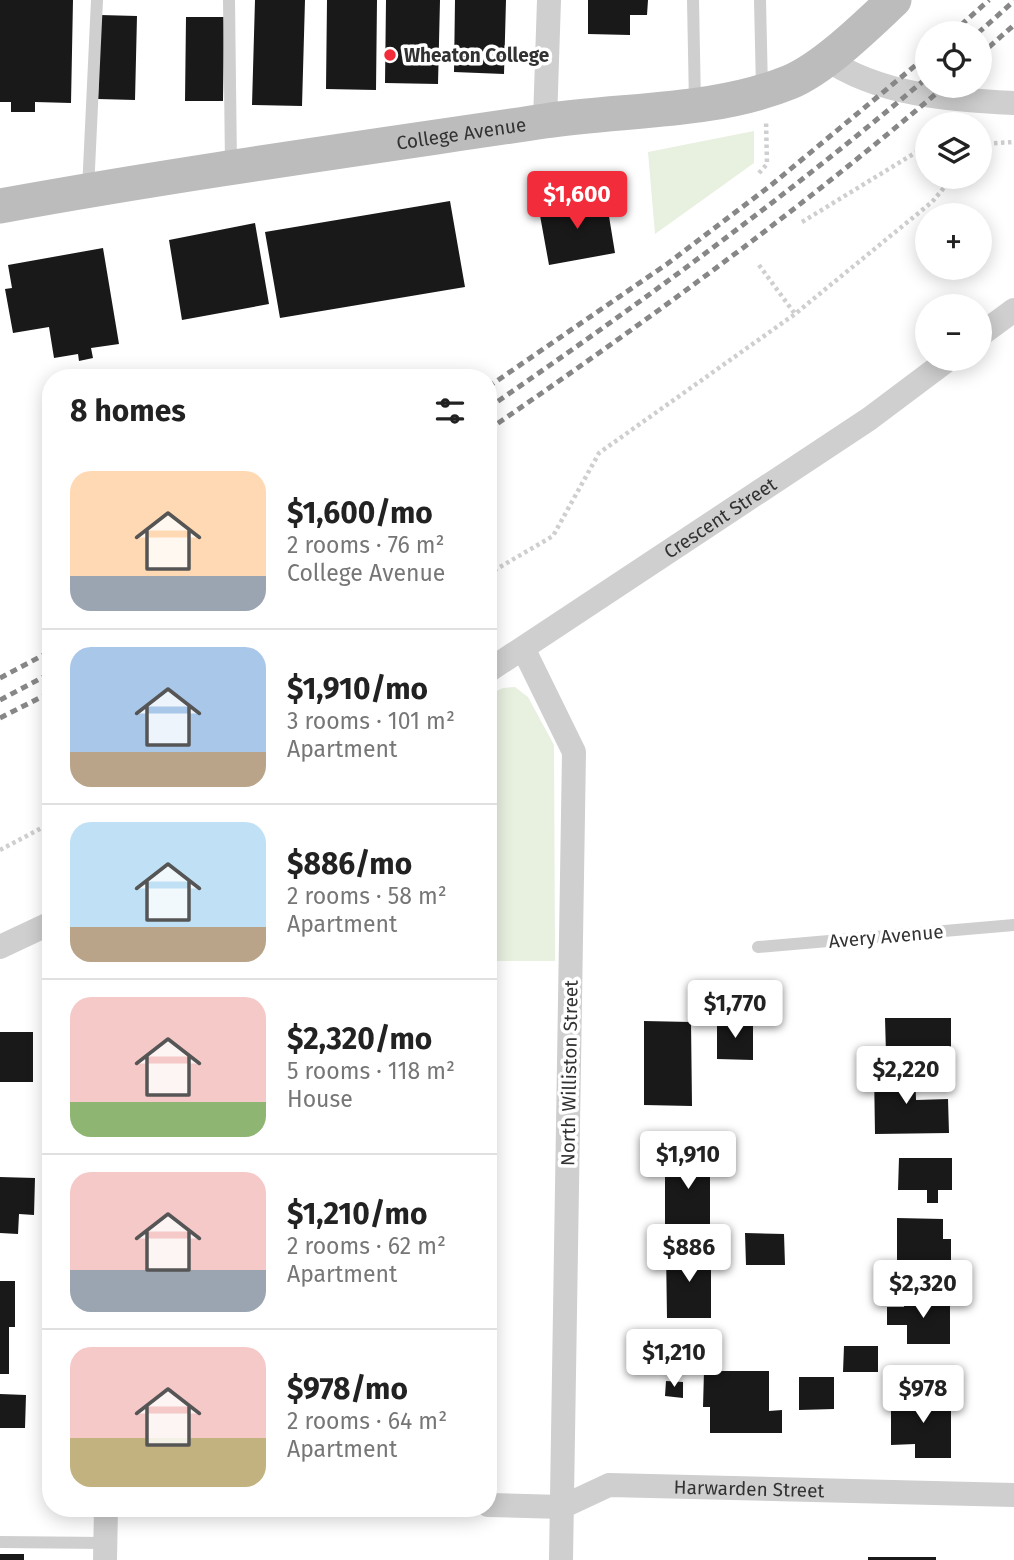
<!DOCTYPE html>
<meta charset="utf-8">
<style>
:root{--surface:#fff;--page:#f2f2f2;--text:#222;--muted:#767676;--line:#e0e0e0;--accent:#f22c3a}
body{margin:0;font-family:"Fira Sans",sans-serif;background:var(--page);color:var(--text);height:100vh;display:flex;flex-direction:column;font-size:26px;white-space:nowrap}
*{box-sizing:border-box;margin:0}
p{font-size:23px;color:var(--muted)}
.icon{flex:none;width:38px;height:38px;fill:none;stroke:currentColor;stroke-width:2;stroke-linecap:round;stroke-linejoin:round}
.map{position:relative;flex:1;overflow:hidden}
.sheet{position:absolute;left:42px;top:369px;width:455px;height:1148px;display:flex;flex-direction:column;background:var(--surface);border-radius:28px;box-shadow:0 4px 18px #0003}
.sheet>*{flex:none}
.controls{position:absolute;left:915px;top:21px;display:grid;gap:14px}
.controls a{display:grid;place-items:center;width:77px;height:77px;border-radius:50%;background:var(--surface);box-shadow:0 4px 18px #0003;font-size:35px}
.price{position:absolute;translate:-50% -60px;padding:0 16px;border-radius:7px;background:#fff;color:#222;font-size:23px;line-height:46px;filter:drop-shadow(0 2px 4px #0008)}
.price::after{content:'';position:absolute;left:50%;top:42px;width:21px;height:16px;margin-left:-10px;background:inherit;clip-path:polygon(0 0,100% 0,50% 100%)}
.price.current{background:var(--accent);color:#fff}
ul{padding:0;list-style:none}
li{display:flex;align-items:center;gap:21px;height:175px;padding:0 28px}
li+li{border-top:2px solid var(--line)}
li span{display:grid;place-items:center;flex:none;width:196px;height:140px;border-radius:21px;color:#555}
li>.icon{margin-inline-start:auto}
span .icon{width:84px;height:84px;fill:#fffc;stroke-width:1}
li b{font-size:30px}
h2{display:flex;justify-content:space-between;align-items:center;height:84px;padding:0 28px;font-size:30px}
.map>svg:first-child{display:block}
</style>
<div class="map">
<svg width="1014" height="1560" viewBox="0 0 1014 1560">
<rect width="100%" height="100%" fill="#fff"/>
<!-- green -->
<path fill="#e8f0e0" d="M754 131V163L655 234 648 152Z
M515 687 528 697 554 745 555 961H488V695L503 688Z"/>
<!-- building -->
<path fill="#191919" d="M0 0H73L71 103 35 102V112H11V102H0Z
M255 0H305L302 106 252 105Z
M327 0H377L376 90 326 89Z
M386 0H440L438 84 385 83Z
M455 0H506L504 74 454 72Z
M588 0H648L647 15H630V35L588 34Z
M100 15 137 16 135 100 98 99Z
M186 17H224L223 101H185Z
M606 198 615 253 549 265 539 210Z
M450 201 465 287 280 318 265 232Z
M255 223 269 304 182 320 169 240Z
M103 248 119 344 91 348 93 358 79 361 78 354 54 358 49 327 13 333 5 289 12 288 8 265Z
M885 1018H951V1053L886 1054Z
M717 1020H753V1060L717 1059Z
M644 1021 691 1022 692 1106 644 1105Z
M0 1032H33V1082H0Z
M915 1070 916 1100 948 1099 949 1133 875 1134 874 1071Z
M710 1151V1230H665V1152Z
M899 1158H952V1190H938V1203H927V1190H898Z
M0 1177 35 1178 34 1215 19 1214 18 1234 0 1233Z
M897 1218 943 1219V1239H951V1272H897Z
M745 1233 784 1234 785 1265H746Z
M711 1249V1318H667L666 1250Z
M0 1281H15V1327H9V1374H0Z
M905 1299H950V1344H907V1325H887V1307H904Z
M844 1346H878V1372H843Z
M704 1371H769V1411L782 1410V1433H710V1407H703Z
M799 1377H834V1409L799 1410Z
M666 1381 683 1382V1398L665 1396Z
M0 1394 26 1395 25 1428H0Z
M891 1397H951V1458H915V1444L891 1445Z
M0 1554H24V1560H0Z
M868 1557H936V1560H868Z"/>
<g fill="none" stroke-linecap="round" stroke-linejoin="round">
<!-- path -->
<path stroke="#cfcfcf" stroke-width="4.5" stroke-dasharray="3.5 3.5" stroke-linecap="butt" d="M980 144 1014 142
M759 173 767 164 766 121
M802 222 928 145
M759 265 795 314
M488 574 553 536 599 453 795 314 932 202 953 177
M0 850 51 823"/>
<!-- lane -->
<path stroke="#cfcfcf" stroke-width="12" d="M229 0 231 165
M693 0 695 104
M760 0 762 89
M88 190 97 0
M758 947 1014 925
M0 1542 106 1543"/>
<!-- street -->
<g stroke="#cfcfcf" stroke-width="24">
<path d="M825 58C879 95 949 100 1014 103"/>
<path d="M545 121 549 0"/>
<path d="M980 335 1014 310"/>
<path d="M524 650 574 752 561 1560"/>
<path id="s1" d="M488 671 869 419 949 359"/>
<path d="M0 947 51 923"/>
<path id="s2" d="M488 1505 562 1507 609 1485 1014 1495"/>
<path d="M105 1560 106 1508"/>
</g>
<!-- secondary -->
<path stroke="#bcbcbc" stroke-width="35" id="s3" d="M0 206C181 173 363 148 545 121 625 109 714 113 790 82 825 67 866 26 894 0"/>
<!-- rail -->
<path stroke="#878787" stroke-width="5" stroke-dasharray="7 5" stroke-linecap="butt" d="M952 33 989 0
M978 33 1014 1
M980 55 1014 25
M488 387 667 264 770 186 928 55
M488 408C640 304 787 196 928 77
M488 430C646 322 800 210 945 86
M0 678 51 651
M0 700 51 673
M0 718 51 692"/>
</g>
<!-- markers -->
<circle fill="#f22c3a" stroke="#fff" stroke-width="2.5" cx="390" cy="55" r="7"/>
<g text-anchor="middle" stroke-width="7" stroke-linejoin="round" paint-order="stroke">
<!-- poi labels -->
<g font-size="19" font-weight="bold" fill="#323232" stroke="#fff" text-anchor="start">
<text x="404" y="62">Wheaton College</text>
</g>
<!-- street labels -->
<g font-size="19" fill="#323232" stroke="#fff">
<text dy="7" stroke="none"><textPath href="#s3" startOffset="467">College Avenue</textPath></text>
<text dy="7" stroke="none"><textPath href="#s1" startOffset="278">Crescent Street</textPath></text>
<text transform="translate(886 936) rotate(-5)" y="7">Avery Avenue</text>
<text transform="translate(569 1073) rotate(-89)" y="7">North Williston Street</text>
<text dy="7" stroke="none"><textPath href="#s2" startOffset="266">Harwarden Street</textPath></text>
</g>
</g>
</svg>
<div class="controls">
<a><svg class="icon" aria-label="locate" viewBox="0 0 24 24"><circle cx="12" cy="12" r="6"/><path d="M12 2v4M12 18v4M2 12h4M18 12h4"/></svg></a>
<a><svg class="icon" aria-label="layers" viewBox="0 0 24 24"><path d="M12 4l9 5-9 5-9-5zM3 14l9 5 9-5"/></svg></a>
<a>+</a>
<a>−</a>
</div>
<b class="price current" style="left:577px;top:231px">$1,600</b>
<b class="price" style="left:735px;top:1040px">$1,770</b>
<b class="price" style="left:906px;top:1106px">$2,220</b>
<b class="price" style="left:688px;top:1191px">$1,910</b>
<b class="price" style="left:689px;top:1284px">$886</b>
<b class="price" style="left:923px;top:1320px">$2,320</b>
<b class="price" style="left:674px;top:1389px">$1,210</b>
<b class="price" style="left:923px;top:1425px">$978</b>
<section class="sheet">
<h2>8 homes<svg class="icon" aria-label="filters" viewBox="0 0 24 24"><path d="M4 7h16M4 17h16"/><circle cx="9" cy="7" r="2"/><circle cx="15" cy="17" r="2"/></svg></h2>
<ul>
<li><span style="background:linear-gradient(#ffd9b3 75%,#9aa5b1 0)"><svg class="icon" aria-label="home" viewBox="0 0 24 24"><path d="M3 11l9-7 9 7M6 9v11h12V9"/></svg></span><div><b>$1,600/mo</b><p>2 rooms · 76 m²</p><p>College Avenue</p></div></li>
<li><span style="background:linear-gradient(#a9c7e8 75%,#b9a48a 0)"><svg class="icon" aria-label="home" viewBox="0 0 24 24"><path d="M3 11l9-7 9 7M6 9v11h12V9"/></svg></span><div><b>$1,910/mo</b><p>3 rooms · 101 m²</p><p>Apartment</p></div></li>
<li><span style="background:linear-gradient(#bfe0f5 75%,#b9a48a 0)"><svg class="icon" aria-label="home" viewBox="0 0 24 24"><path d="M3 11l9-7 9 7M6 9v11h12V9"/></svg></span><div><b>$886/mo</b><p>2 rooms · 58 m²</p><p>Apartment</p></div></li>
<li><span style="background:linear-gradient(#f6c9c9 75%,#8fb573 0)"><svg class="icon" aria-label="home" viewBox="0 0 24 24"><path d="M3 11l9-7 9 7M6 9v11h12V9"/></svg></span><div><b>$2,320/mo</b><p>5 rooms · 118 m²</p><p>House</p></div></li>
<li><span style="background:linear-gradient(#f6c9c9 70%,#9aa5b1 0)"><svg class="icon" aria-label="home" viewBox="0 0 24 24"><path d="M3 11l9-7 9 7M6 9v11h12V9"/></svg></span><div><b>$1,210/mo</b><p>2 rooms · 62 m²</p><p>Apartment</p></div></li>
<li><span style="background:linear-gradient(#f6c9c9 65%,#c2b280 0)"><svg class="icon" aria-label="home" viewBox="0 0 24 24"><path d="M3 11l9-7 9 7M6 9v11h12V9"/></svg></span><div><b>$978/mo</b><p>2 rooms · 64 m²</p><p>Apartment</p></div></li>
</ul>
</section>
</div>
